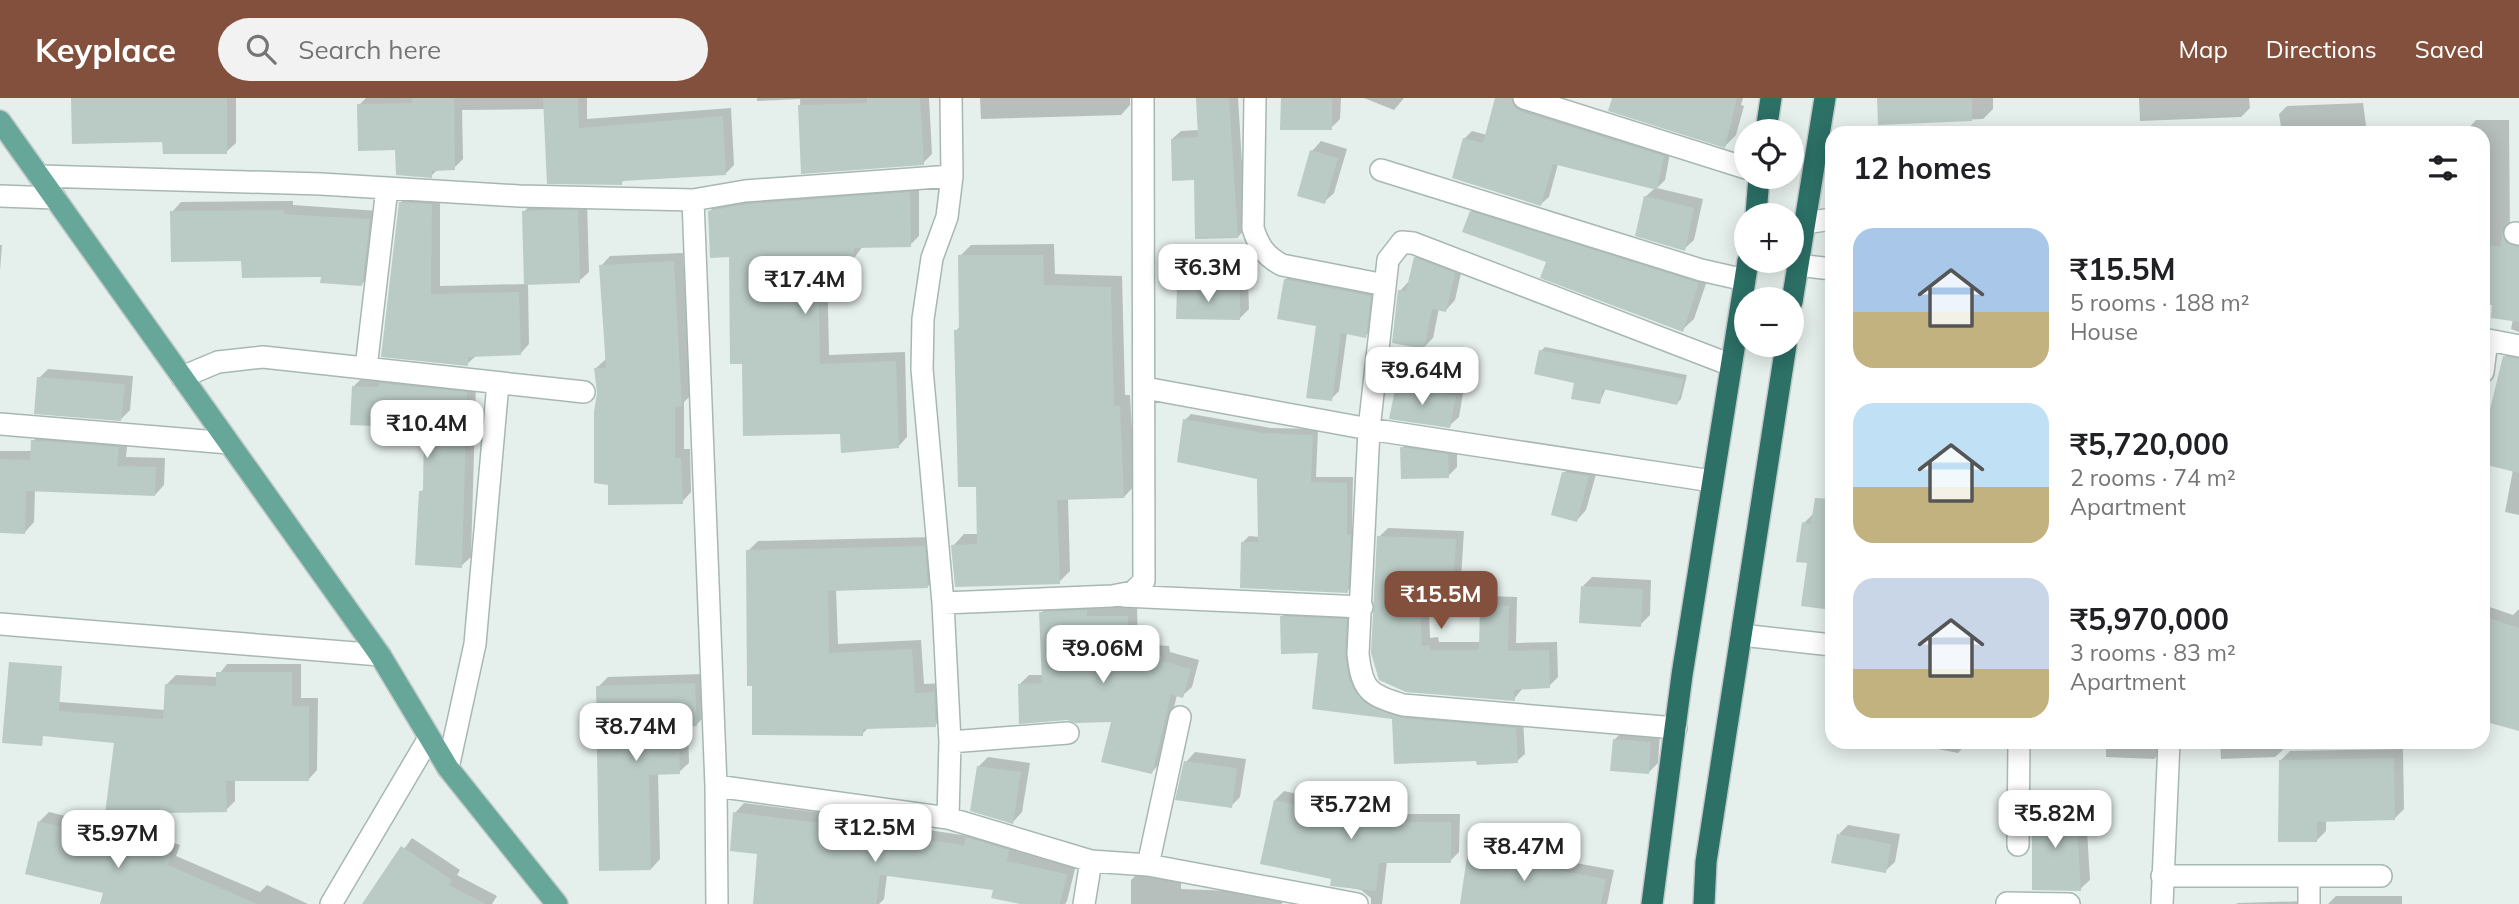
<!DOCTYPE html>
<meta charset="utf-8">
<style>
:root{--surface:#fff;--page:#f2f2f2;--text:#202124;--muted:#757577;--accent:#82503c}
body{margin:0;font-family:Mulish,sans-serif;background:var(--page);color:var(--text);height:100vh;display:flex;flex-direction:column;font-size:26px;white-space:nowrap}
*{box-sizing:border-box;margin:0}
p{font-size:23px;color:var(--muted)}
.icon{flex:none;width:38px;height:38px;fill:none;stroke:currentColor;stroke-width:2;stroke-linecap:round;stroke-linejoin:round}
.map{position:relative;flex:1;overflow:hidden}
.panel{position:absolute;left:1825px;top:28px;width:665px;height:623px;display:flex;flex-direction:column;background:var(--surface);border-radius:21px;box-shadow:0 4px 18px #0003}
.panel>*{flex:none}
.buttons{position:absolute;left:1734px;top:21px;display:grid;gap:14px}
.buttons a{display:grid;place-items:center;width:70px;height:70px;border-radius:50%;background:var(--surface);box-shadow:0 4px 18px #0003;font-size:35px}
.price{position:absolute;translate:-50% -60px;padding:0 16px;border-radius:14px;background:#fff;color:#222;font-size:23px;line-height:46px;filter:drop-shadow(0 2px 4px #0008)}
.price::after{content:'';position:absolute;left:50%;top:42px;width:21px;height:16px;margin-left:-10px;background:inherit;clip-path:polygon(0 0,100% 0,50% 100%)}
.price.current{background:var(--accent);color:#fff}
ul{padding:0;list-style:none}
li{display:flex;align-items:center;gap:21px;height:175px;padding:0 28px}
li span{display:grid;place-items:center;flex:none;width:196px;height:140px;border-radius:21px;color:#555}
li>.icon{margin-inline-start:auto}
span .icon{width:84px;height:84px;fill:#fffc;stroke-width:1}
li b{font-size:30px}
h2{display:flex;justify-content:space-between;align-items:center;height:84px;padding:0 28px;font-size:30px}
header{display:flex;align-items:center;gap:42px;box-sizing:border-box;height:98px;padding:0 35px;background:var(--accent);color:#fff}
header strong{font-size:33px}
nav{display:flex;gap:38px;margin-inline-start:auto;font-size:24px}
.search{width:490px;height:63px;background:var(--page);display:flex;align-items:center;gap:18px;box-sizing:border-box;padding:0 24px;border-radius:38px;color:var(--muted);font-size:26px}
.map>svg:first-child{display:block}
</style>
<header>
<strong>Keyplace</strong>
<div class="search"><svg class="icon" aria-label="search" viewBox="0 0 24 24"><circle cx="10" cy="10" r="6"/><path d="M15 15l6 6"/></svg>Search here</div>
<nav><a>Map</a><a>Directions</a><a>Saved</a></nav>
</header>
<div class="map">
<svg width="2519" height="806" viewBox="0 0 2519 806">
<rect width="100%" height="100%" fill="#e5efeb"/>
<!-- shadow -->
<path fill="#0003" d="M73 0H236V45L226 54 164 43Z
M366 0H587V21L731 10 734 67 725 76 626 81 621 85 545 11 462 12 463 61 454 70 438 71 431 78 397 50 359 7Z
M757 0H929L932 56 923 65 803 74 800 1 757 3Z
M980 0H1130V7L1121 17 981 21Z
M1198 0H1238L1246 130 1238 139 1172 41 1181 33 1199 32Z
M1283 0H1341L1340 21 1331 30Z
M1364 0H1404L1394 12Z
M1499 0H1521L1671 50 1665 82 1657 90 1703 101 1694 142 1684 151 1645 99 1655 90 1558 66 1549 99 1541 106 1464 41 1472 33 1487 37Z
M1614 0H1743L1741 7 1744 8 1736 37 1725 48Z
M1879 0H1993V11L1983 21 1880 25Z
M2139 0H2249L2250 10 2241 19 2140 23Z
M2363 5 2367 35H2282L2279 16 2287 8Z
M2476 22H2509L2510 138 2519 139V234L2511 231 2513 221 2494 206 2483 205V35H2464Z
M1321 43 1347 51 1334 95 1324 104 1312 53Z
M919 86V138L910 147 863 148 854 160 827 161 829 257 905 254 907 339 898 349 841 334 743 264 731 157 710 113 719 104Z
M410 95 440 97V188L526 186 524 114 533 104H587L589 174 579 183 528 185 529 246 520 256 477 257 467 266 382 257 400 105Z
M293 103V107L379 113 371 176 362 186 323 177 172 114 181 104Z
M1483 103 1710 174 1694 221 1682 232 1548 163 1471 114Z
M1054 146 1055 176 1122 178 1125 297H1130L1135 387 1124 399 1068 400 1070 473 1059 484 953 448 964 436H979L977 387 956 233 960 228V158L971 147Z
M0 147H2L0 173Z
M1425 151 1463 166 1455 202 1446 212 1439 210 1433 240 1424 249 1400 193 1409 183 1415 160Z
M683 155 691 297 684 304V351H690L691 394 682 404 599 295 596 270 606 261 601 168 610 158Z
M1294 173 1378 190 1374 230 1365 238 1347 235 1339 293 1331 301 1318 226 1285 182Z
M1188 182 1248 183 1249 211 1240 220 1179 191Z
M2516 248H2519V417L2505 414 2513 372 2504 259Z
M1545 249 1687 277 1681 301 1677 305 1606 290 1600 304 1541 253Z
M48 271 133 278 130 312 121 321 39 280Z
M363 279 476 285 471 459 461 468 421 394 425 389 426 328 353 289Z
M1407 279 1464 289 1459 319 1449 328 1398 288Z
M1191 316 1271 330 1318 331 1316 379H1353L1352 431H1356L1353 487 1347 493 1243 444 1249 438 1259 439V380L1185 322Z
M43 333 128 340 126 359 165 360 164 387 155 397 35 392 34 424 25 434H0V353H32L33 343Z
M1412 340 1457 347V369L1448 378 1402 350Z
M1574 365 1598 369 1586 412 1577 422 1564 375Z
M1813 416 1832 419V510L1803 507 1809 464 1804 425Z
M1388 430 1464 433 1461 480 1452 489 1428 488 1430 540 1438 539 1439 544H1481L1482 507 1491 498 1517 499 1516 545 1557 544 1558 579 1549 588 1523 590 1514 601 1406 592 1379 439Z
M934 439 937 479 928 488 836 491 838 546 921 542 924 586 943 585 945 618 935 627 869 629 862 636 754 586 748 453 758 443Z
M1592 479 1651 482 1650 517 1640 527 1583 488Z
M1096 503V509H1137L1138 546 1169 548 1170 554 1199 562 1192 589 1182 598 1177 597 1161 664 1152 674 1113 623 1020 586 1029 577H1044L1041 515 1051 505Z
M2484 507 2513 517 2519 511V631L2483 621Z
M1290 511 1354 514 1374 598 1523 622 1525 656 1517 663 1478 661 1394 620 1314 610 1320 553 1282 519Z
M1831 561 1832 560V629L1826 628 1831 604 1827 603Z
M227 566H301V600H318L317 672 308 682 235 681V703L226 712 116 643 37 636 47 603 165 612 166 587 176 577 217 579Z
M704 576 706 617 696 627H688L689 665 679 674 658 675 660 761 651 771 598 589 608 579Z
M1624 632 1660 635 1658 665 1648 675 1614 642Z
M1903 644H1968L1958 655Z
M2106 644H2164V651L2154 661 2106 659Z
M2220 644H2285V650L2275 659 2221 661Z
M2403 651 2404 711 2395 720 2326 722V733L2317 742 2280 663 2290 653Z
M1195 654 1246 661 1240 699 1231 708 1186 664Z
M988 659 1030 665 1022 714 1013 724 978 669Z
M1357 687 1398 689 1396 716H1460L1459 754 1450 763H1387L1382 806H1371V800L1361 792 1332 786 1333 780 1275 702 1284 693 1347 707 1348 696Z
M2085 700 2090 782 2080 791 2034 712 2043 702Z
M744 705 894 724V727L969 738 977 730 1018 743 1016 753 1076 767 1067 803 1065 806H1028L995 791 887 777 884 801 879 806H755L759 755 735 715Z
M49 714 111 729 114 726 180 747 176 758 260 794 267 787 308 806H102L106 794 27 775 40 723Z
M1848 727 1900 736 1895 764 1885 773 1839 736Z
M412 740 460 772 457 777 497 798 492 806H364Z
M1478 743 1539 751 1538 758 1614 772 1607 806H1462L1469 752Z
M1140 773 1181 776V791L1282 795V806H1131V782Z
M2336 798H2402V806H2328Z
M2308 803 2312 806H2236L2238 805Z"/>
<!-- building -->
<path fill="#bacac4" d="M71 0H227V56H163L162 44 72 46Z
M412 0H454L455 72 432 73V80L396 77 395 52 358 53 357 6 412 5Z
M543 0H578L579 30 723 18 726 77 622 83V87L547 86Z
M867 0H920L924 67 801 76 798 7 867 5Z
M1196 0H1229L1238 140 1195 141 1194 82 1172 83 1171 41 1198 39Z
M1281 0H1332V32H1280Z
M1495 0H1511L1514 8 1520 13 1664 58 1657 92 1553 66 1541 108 1452 80 1463 40 1483 45Z
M1612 0H1737L1725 50 1608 13Z
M1877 0H1972V23L1878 27Z
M1310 52 1338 60 1325 106 1297 98Z
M910 94 911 149 854 150V162L818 163 820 266 896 263 899 350 841 355 840 336 743 338 742 266H730L729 159 710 160 708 113 747 106Z
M1644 98 1694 110 1685 153 1635 138Z
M399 104 432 106 431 196 519 194 521 257 468 259V268L381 259Z
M284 112V116L370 121 362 188 320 185 321 179 242 180 241 163 171 164 170 113Z
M548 112H578L580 185 524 187 522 113Z
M1470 113 1699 185 1683 234 1540 180 1546 164 1462 134Z
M2502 134 2506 145 2519 149V224L2491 220 2492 207 2483 206V146L2500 149Z
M958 157H1043L1044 187 1111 189 1114 308H1120L1124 400 1057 402 1060 486 955 489 951 447 977 446 976 389H958L954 232H959Z
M1414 159 1455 175 1446 214 1432 211 1424 251 1392 245 1398 192 1406 193Z
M674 163 682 308 675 309V360H681L683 406 608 407V387L594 385V314L597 295 594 270H606L599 167Z
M1284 181 1371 198 1366 240 1341 235 1332 303 1306 300 1316 228 1277 221Z
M1177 190 1240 192V222L1176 221Z
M1539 252 1684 281 1677 307 1603 291 1600 306 1571 301 1574 285 1534 276Z
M2503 258 2519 261V375L2483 366V340Z
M37 279 125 286 121 323 34 316Z
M379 285 467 294 462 470 415 467 419 393H423L424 330 350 327 352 288 378 289Z
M1396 287 1456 298 1450 330 1389 321Z
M1183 321 1264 335 1313 337 1311 384 1347 385V436L1351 437 1348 495 1240 490 1241 444H1258L1257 381 1177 364Z
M31 342 119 349 117 368 156 369 155 398 26 393 25 436 0 435V361L30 362Z
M1400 349 1448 356 1449 380 1401 381Z
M1562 374 1589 378 1577 424 1551 417Z
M1815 400 1832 401V512L1801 508 1807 465 1796 464 1802 424 1811 426Z
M1377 438 1456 441 1453 491 1419 489 1422 548 1430 547V552H1479L1480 506 1509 508 1508 553 1549 552 1550 590 1514 592 1515 603 1406 594 1379 582 1371 555Z
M925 448 928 490 830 493 828 496 829 555 912 551 915 595 934 594 936 629 863 631V638L752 637V588H747L746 452Z
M1581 488 1643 491 1641 529 1579 525Z
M1087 512V518H1128L1129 555 1161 557V563L1191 571 1183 600 1171 597 1152 676 1101 664 1111 624 1076 625 1067 622 1019 626 1018 586 1042 585 1039 514Z
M1280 518 1347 521 1345 556 1349 580 1354 592 1366 606 1402 620 1516 630 1518 665 1477 667 1476 663 1394 666 1392 621 1312 611 1318 555 1281 556Z
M2483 518 2519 530V633L2483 623Z
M9 564 62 568 59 613 163 621 165 586 216 588V574H292V608H309V683H226L227 714 105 716 114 645 43 638 42 648 2 645Z
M695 585 697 628 679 629 680 676 649 677 651 772 599 773 596 588Z
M1613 641 1651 644 1649 676 1610 673Z
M2394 660 2395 722 2317 724V744H2278L2279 662Z
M1184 663 1237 670 1232 710 1175 702Z
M977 668 1021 674 1013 726 970 713Z
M1346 695 1390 698 1388 724H1451V765H1379L1376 793 1330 788 1331 781 1260 766 1274 702 1345 717Z
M2076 709 2081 793 2032 792V711Z
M733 714 885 733V736L964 747 966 739 1009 752 1007 763 1067 776 1060 806H1020L991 800 993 792 880 777 876 806H753L757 756 730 753Z
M38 723 102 738 103 735 171 757 168 767 257 806H100L103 795 25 776Z
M1837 736 1891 746 1886 775 1831 765Z
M401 748 452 782 449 787 486 806H362Z
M1468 752 1531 759 1530 767 1606 781 1601 806H1460Z"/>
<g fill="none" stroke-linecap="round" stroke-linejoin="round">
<defs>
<path id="minor" d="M1255 0 1253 130C1258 147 1265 158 1282 167L1385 187
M1524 0 1746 70
M1381 72 1701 172 1745 182
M39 78 321 86 519 98 693 102 745 93 952 78
M0 98 55 100
M693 102 716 688
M1805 125 1832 121
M2515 135 2519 136
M1797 167 1832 171
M2483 241 2519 248
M366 270 387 90
M2483 274 2487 242
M182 279 218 264 263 259 584 294
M1145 290 1369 331 1712 383
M0 326 229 345
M1123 498 1362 509
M943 505 1112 498 1133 494 1144 483 1143 0
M0 526 380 557
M1741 537 1832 547
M1676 630 1403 607C1368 597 1362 591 1358 556L1369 331 1388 162 1402 144 1413 145 1731 267
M950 644 1068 635
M448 670 475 546 498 285
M948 720 950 644 943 505 922 271 923 221 932 160 947 119 952 78 951 0
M2018 747 2019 644
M1148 767 1180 619
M2162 778H2381
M2309 778V806
M2007 805 2069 806
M331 806 429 640
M717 806 716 688 948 720 1091 763 1148 767 1357 806
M1084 806 1091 763
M2162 806 2169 644"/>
<path id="major" d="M0 23 380 557 448 670 557 806"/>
<path id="highway" d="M1766 33 1771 0
M1756 117 1759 79
M1792 204 1825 0
M1652 806 1682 577 1748 163
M1704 806 1706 764 1786 247"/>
</defs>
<!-- minor casing -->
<use href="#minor" stroke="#a7b8b3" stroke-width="24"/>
<!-- major casing -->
<use href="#major" stroke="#c1cac8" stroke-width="24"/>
<!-- highway casing -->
<use href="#highway" stroke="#c1cac8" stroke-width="24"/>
<!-- minor -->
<use href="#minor" stroke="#fff" stroke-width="21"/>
<!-- major -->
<use href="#major" stroke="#67a79a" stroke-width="21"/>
<!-- highway -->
<use href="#highway" stroke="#2c7066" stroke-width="21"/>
</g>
</svg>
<div class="buttons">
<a><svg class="icon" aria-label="locate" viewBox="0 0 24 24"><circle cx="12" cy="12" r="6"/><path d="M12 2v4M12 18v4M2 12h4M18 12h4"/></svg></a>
<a>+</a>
<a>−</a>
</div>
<b class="price" style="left:1208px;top:206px">₹6.3M</b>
<b class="price" style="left:805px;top:218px">₹17.4M</b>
<b class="price" style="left:1422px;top:309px">₹9.64M</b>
<b class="price" style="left:427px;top:362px">₹10.4M</b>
<b class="price current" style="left:1441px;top:533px">₹15.5M</b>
<b class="price" style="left:1103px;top:587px">₹9.06M</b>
<b class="price" style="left:636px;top:665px">₹8.74M</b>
<b class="price" style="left:1351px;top:743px">₹5.72M</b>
<b class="price" style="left:2055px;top:752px">₹5.82M</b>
<b class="price" style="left:875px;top:766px">₹12.5M</b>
<b class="price" style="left:118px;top:772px">₹5.97M</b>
<b class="price" style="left:1524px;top:785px">₹8.47M</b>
<section class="panel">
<h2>12 homes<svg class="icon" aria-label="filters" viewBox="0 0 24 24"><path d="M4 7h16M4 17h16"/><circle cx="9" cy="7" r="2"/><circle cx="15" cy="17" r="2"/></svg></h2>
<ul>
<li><span style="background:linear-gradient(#a9c7e8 60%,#c2b280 0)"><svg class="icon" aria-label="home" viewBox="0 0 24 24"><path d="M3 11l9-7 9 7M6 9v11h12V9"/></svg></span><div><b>₹15.5M</b><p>5 rooms · 188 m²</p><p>House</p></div></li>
<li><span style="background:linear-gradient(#bfe0f5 60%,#c2b280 0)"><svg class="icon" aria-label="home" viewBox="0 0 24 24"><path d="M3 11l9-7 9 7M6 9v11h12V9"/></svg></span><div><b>₹5,720,000</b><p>2 rooms · 74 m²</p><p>Apartment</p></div></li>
<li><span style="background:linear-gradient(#c9d6e8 65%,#c2b280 0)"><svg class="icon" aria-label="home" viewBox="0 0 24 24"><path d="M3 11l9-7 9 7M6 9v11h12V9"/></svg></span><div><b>₹5,970,000</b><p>3 rooms · 83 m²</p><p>Apartment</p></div></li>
</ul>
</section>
</div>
